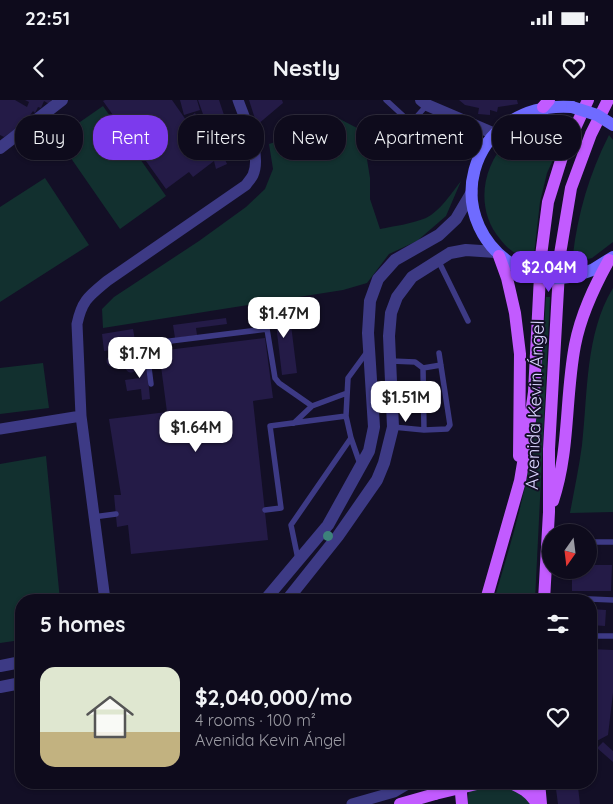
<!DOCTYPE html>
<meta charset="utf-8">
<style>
:root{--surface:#0e0b1c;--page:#1c1929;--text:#f1f3f6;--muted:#9b9ba3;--line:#2e2b3b;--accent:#7c3aed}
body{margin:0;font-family:Quicksand,sans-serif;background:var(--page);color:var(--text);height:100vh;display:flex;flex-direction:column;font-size:19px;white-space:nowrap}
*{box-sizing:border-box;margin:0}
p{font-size:16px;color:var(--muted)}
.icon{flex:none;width:28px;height:28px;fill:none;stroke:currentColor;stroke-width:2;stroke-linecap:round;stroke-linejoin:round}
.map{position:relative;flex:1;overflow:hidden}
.side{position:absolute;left:15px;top:494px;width:582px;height:195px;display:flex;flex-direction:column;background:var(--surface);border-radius:20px;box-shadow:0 1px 4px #0004,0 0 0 1px var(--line)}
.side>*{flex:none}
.guide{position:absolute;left:15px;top:15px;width:584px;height:45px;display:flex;gap:10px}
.needle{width:32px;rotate:194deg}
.tools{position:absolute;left:542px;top:424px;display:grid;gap:10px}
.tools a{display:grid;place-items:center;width:55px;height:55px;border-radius:50%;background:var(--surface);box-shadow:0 1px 4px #0004,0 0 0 1px var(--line);font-size:25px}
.price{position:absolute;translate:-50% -42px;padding:0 11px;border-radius:10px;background:#fff;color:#222;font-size:16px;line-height:32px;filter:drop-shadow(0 1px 2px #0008)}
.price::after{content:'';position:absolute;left:50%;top:30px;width:15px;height:11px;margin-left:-8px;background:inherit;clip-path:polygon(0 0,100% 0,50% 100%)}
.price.on{background:var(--accent);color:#fff}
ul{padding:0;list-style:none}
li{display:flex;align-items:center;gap:15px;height:125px;padding:0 25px}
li+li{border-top:1px solid var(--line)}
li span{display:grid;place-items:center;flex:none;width:140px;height:100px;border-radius:15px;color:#555}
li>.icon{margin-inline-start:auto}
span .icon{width:60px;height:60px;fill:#fffc;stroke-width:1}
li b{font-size:21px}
h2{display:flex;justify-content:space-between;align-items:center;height:60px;padding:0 25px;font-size:21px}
.pill{padding:0 18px;border-radius:20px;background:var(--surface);box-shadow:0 1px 4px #0004,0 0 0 1px var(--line);font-size:18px;line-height:45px}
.pill.on{background:var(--accent);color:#fff}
.status{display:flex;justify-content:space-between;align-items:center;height:35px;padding:0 25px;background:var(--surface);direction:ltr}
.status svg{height:14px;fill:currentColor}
header{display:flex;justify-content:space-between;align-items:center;height:65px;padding:0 25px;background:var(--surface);font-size:22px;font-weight:700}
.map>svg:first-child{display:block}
</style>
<div class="status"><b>22:51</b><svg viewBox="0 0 49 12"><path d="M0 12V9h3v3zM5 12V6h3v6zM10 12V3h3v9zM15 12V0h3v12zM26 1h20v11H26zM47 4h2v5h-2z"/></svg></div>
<header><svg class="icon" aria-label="back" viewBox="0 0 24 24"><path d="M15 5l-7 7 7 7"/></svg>Nestly<svg class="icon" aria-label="heart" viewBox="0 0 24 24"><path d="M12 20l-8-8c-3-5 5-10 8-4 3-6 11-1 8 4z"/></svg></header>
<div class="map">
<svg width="613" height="704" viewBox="0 0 613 704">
<rect width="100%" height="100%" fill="#130f26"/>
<!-- green -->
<path fill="#12302f" d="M103 6 166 96 120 129 57 38Z
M334 16 357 28 365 47 370 78V99L380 129C395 126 411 124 426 118 440 111 451 94 461 81L446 116 417 141 389 154 367 183 343 190 103 228 102 209 114 197 199 141 246 107 265 89 273 69 269 44 310 31Z
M559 20 571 21 547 73 540 102 533 164C520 157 509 151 500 139 475 109 482 67 507 41 511 38 514 33 518 30 530 23 545 21 559 20Z
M609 35 613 40V142L592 158 572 163C577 116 588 77 609 35Z
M45 78 89 145 0 202V107Z
M613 188V412L570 413C574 391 579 368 582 345 588 293 585 234 613 188Z
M546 197H550L535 500H494C505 462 517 425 525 386 538 324 542 261 546 197Z
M43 263 49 308 0 314V268Z
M46 356 60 500H21V540L0 543V364Z
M494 685 514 688 532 704H467L469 690Z"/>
<!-- building -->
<path fill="#241b47" d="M0 0H15L27 7 29 2 25 0H51L49 4 44 1 41 8 38 7 35 13 33 11 26 21 23 20 17 28 4 37 0 35Z
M105 0H172L186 20 195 13 199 20 204 17 198 0H219L236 51 224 57 227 64 216 69 214 61 193 77 189 72 166 89 103 1Z
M180 0H197L200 10 184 15Z
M249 0H282L283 3 257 25Z
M459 0H517L518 4 498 7 497 12 490 10V15L478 14 479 8 465 5Z
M289 209 297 273 282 275 276 224 267 225 265 211Z
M226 218 227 224 196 228 197 235 175 238 173 225Z
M133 229 136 246 104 251 102 234Z
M265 238 273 298 253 301 268 440 131 454 128 425 117 427 114 395H121L109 319 167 312 159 251Z
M140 245 143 268H147L150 299 142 300 141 289 127 291 125 280 140 278 136 246Z
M106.5 261a5.5 5.5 0 1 1 11 0a5.5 5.5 0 1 1-11 0Z
M125.5 267a5.5 5.5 0 1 1 11 0a5.5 5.5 0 1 1-11 0Z
M589 452H594V465H612L611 491H572V470H589Z
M591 509 606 510 605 526 591 525Z
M591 549 613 550V593L608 635 591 644Z
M603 642 613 651V662L597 648Z
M556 682H578V686L556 687Z
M578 687 580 704H558L556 689Z"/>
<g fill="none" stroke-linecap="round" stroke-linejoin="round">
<!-- service -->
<path stroke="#3d3a85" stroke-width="5.5" d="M386 0 411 23
M427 5 411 23 443 58
M438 160 468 221
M391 261 415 262 423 268
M151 284 146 244 267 229 275 278 279 283 312 306
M294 323 312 306 347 293
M393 327 424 330 447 329 450 325 439 253
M424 330 423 268 441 265
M360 364 351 338 346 316 348 278 367 252
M265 410 281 408 270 326 346 316
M93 417 116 414
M589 442H613
M298 459 291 425 351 338
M544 497 613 500
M591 536H613"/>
<!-- minor -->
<path stroke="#3d3a85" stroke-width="11" d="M0 329 81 316
M105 500 81 316 77 224C82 200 89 196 107 181L246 85C248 82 251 79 253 75 262 55 245 20 238 0
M352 704 394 692 411 682"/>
<!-- tertiary -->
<path stroke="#3d3a85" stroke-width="12" d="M421 0 427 5 495 34
M0 48 62 0
M265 500 328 425 369 351 374 327 368 233 370 201 378 179 395 160 439 135 456 119 472 92
M287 500 338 436 377 380 384 363 393 327 389 236 391 213 397 197 412 177 450 153 466 150 496 152
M0 566 21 562
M0 587 21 583"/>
<!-- secondary -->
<path stroke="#6f6bff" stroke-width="12" d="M527 173C432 127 467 0 572 7
M575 176 592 170 613 157"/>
<!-- primary -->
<path stroke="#c25bff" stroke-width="12" d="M543 7 549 0
M499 156 507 178 515 213 520 254 519 356
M553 401C570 350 565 297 575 245 581 214 594 187 609 160
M486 500 520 381 529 327 534 292 541 156 548 102 563 54 588 0
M544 500 549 412V349L560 154 571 88 591 34 608 0
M460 682 462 704
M508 682C521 687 530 692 537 704
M539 682 541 704
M400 704 435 694"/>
<!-- secondary-bridge -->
<path stroke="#6f6bff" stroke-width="12" d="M572 7 597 15 613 25
M527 173C544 180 558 179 575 176"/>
<!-- primary-bridge -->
<path stroke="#c25bff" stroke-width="12" d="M435 694 485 682"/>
</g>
<!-- trees -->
<circle fill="#3d827b" cx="328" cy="436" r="5"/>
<g text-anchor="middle" stroke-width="4" stroke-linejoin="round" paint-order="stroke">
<!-- street labels -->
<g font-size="18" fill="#d9d4ff" stroke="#130f26">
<text transform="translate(535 305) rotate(-88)" y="6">Avenida Kevin Ángel</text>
</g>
</g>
</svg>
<div class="tools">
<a><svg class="needle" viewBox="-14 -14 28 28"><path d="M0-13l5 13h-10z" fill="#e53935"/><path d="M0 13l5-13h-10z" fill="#9b9ba3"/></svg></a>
</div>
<b class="price on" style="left:549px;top:193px">$2.04M</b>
<b class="price" style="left:284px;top:239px">$1.47M</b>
<b class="price" style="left:140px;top:279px">$1.7M</b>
<b class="price" style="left:406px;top:323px">$1.51M</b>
<b class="price" style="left:196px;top:353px">$1.64M</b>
<div class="guide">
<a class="pill">Buy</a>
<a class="pill on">Rent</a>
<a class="pill">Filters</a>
<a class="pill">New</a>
<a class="pill">Apartment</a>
<a class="pill">House</a>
</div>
<section class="side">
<h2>5 homes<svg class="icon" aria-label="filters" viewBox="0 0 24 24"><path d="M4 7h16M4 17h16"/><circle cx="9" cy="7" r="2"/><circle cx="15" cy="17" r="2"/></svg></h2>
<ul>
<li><span style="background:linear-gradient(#dfe7d0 65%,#c2b280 0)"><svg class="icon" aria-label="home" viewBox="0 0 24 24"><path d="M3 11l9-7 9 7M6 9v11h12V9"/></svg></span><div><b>$2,040,000/mo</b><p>4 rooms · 100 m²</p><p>Avenida Kevin Ángel</p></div><svg class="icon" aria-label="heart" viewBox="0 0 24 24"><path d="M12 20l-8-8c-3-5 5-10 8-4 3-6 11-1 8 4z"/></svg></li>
</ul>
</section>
</div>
